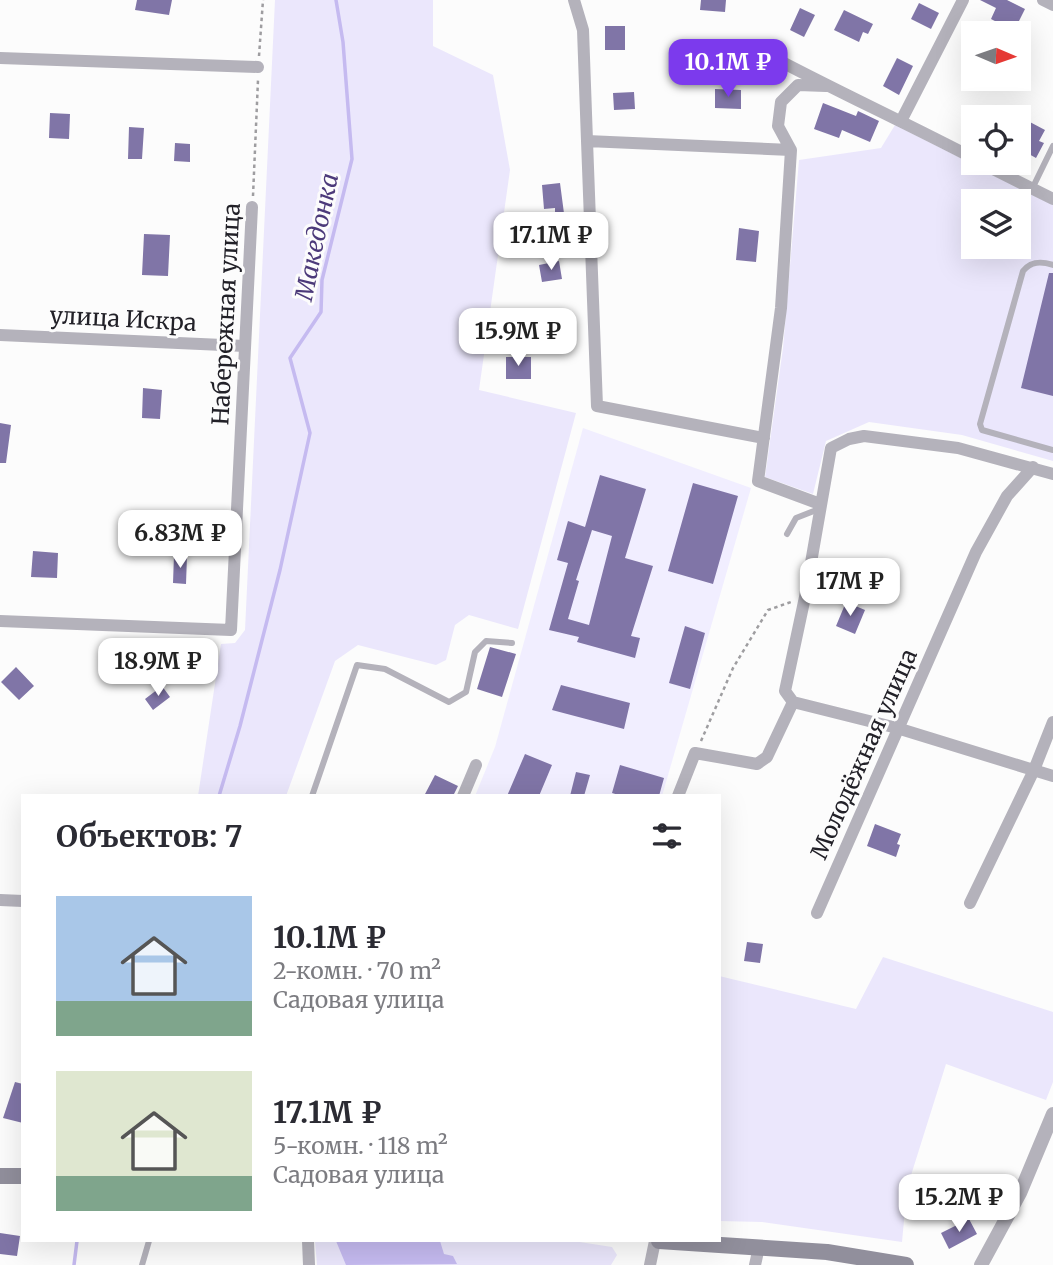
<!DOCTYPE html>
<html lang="ru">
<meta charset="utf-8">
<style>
:root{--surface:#fff;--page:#f2f2f3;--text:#2b2b33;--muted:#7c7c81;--accent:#7c3aed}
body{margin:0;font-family:Merriweather,serif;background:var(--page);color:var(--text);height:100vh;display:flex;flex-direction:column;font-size:26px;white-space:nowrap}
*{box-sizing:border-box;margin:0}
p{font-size:23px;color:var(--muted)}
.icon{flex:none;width:38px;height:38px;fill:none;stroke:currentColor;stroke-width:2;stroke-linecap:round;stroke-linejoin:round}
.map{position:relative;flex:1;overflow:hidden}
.details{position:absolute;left:21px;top:794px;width:700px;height:448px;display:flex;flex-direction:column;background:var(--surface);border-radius:0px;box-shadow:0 7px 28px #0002}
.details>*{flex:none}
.needle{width:46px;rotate:92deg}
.tools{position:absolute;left:961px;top:21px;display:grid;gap:14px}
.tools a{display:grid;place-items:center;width:70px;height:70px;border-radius:0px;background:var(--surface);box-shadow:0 7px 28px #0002;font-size:35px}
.price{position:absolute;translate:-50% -60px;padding:0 16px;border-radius:14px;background:#fff;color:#222;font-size:23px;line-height:46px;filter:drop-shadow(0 2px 4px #0008)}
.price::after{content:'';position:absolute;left:50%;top:42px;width:21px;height:16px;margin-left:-10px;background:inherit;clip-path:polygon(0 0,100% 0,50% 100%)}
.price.selected{background:var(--accent);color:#fff}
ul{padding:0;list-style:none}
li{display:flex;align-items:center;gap:21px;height:175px;padding:0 35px}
li span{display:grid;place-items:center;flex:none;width:196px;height:140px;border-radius:0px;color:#555}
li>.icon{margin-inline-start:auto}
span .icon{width:84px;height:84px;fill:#fffc;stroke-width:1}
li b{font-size:30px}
h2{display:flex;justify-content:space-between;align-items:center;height:84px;padding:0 35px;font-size:30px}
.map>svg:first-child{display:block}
</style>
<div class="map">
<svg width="1053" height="1265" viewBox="0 0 1053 1265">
<rect width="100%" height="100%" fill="#fcfcfc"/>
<!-- built -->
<path fill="#f1eeff" d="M583 428 751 488 662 796H475L495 747Z"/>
<!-- green -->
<path fill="#ebe7fc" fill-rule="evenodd" d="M275 0H433V46L493 75 510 170 479 390 576 413 518 629 469 615 455 625 446 660 436 665 358 645 335 661 286 796H198L221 644 235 643 245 630Z
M895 125 1053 204V461L962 435 869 422 826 441 813 494 765 477 783 348 799 160 881 148ZM973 201H1018V247H973Z
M883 957 1053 1012V1082L1046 1100 946 1064 907 1188 902 1242 762 1222 719 1221V976L856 1009Z
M315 1241H573L612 1247 617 1255 611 1265H317Z"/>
<!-- water -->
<path fill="#c5baf0" d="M336 1241H440L444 1254 453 1256 457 1264 346 1265Z"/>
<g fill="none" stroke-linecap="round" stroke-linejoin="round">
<!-- stream -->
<path stroke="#c5baf0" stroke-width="3.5" d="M219 796 240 726 280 570 310 433 290 358 321 312 322 280 352 159 343 42 336 0
M74 1265 77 1241"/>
</g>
<!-- building -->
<path fill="#8075a7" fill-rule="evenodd" d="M137 0H172L169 15 135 10Z
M701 0H726L725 12 700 10Z
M980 0H1007L1025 9 1014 31 991 19 996 8Z
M919 3 939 13 931 29 911 19Z
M800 8 815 15 804 37 790 30Z
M844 10 873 24 868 34 863 32 859 42 834 30Z
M605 26H625V50H605Z
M897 58 913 66 899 95 883 86Z
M715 89 741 90V109L715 108Z
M634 92 635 109 614 110 613 93Z
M823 103 856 116 858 111 879 121 870 142 842 130 839 138 814 129Z
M50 113 70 114 69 139 49 138Z
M1028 121 1045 130 1039 141 1044 143 1036 158 1018 148V140Z
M129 127 144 128 142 159H128Z
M175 143 190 144V162L174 161Z
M560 183 565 221H577L578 237H555V208L544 209 542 185Z
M739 228 759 231 756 262 736 260Z
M144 234 170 235 168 276 142 275Z
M559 261 562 279 542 282 539 265Z
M1049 273H1053V396L1021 388Z
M506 357H531V379H506Z
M143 388 162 390 160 419 142 418Z
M0 423 11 425 6 463H0Z
M600 475 646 489 625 558 653 566 631 636 640 638 635 658 577 642 579 637 549 630 568 563 557 560 568 521 585 527ZM592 530 612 536 589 625 568 619 579 581 576 580Z
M693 483 738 496 713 584 668 571Z
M33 551 58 553 57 578 31 577Z
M174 555 187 556 186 584 173 583Z
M846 602 865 610 855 634 836 626Z
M685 626 705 633 690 689 669 683Z
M490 647 516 654 502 697 477 689Z
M16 667 34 686 19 700 1 682Z
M561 685 630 703 624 729 552 710Z
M162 686 170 697 153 710 145 699Z
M525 754 552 765 539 796H507Z
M620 765 664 778 659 796H622L612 793Z
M576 772 590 775 584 796H570Z
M435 775 458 786 453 796H424Z
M875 824 901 834 897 844 900 845 896 857 867 846Z
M747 942 763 944 760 963 744 961Z
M15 1082 23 1084V1123L3 1118Z
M969 1219 977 1234 949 1249 941 1233Z
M0 1233 20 1236 17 1256 0 1254Z"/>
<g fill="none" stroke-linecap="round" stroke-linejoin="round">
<!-- path -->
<path stroke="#9e9da0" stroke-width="2.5" stroke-dasharray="3.5 3.5" stroke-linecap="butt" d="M259 56 263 0
M253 196 258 80
M701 741 733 668 768 610 791 602"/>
<!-- service -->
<path stroke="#b4b2bb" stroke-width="6" d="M1032 189 1053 146
M1053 265C1041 261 1031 261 1023 271L980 424 982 430 1053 450
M787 534 796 518 819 509
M312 796 357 665 385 669 449 702 466 692 475 652 486 641 512 643
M142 1265 149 1241"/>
<!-- minor -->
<path stroke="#b4b2bb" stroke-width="12" d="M574 0 583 30 587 141
M1043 0 1053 5
M759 50C830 88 902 121 973 158
M0 58 258 67
M901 121 963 0
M981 163 1053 199
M0 335 245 346
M764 438 597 406 587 141 791 150
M820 504 758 481 781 308 791 150 778 126 781 102 798 85 826 86
M0 621 231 630 252 207
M793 702 897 728 1053 776
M463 796 476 765
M678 796 695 753 757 764 767 757 793 702 785 691 805 597 831 448 849 439 864 436 958 448 1053 474
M0 900 23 901
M970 903 1034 770 1053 722
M817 913 976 552 1007 496 1033 467
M308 1241 309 1265
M650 1265 655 1241
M755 1265 759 1247"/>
<!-- tertiary -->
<path stroke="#b4b2bb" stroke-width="14" d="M981 1265 1020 1193 1053 1114"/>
<!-- secondary -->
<path stroke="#918f9c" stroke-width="16" d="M0 1176H23
M659 1241 827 1252 906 1265"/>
</g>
<g text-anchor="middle" stroke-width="6" stroke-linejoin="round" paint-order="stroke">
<!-- street labels -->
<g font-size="23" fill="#222128" stroke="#fcfcfc">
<text transform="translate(226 314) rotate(-87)" y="8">Набережная улица</text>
<text transform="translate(123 319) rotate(3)" y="8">улица Искра</text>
<text transform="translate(864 754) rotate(-66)" y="8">Молодёжная улица</text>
</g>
<!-- water labels -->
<g font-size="24" font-style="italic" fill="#4c3a7a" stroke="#fcfcfc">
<text transform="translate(317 237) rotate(-78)" y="8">Македонка</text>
</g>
</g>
</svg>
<div class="tools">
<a><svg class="needle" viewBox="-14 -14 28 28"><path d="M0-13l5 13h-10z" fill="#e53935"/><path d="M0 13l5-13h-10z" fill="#7c7c81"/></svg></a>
<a><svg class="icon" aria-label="locate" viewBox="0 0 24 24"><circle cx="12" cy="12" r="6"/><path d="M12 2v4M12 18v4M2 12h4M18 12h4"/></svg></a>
<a><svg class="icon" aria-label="layers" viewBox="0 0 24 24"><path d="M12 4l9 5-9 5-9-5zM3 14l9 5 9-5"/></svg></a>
</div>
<b class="price selected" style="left:728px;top:99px">10.1M ₽</b>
<b class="price" style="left:551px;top:272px">17.1M ₽</b>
<b class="price" style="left:518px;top:368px">15.9M ₽</b>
<b class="price" style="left:180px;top:570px">6.83M ₽</b>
<b class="price" style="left:850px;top:618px">17M ₽</b>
<b class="price" style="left:158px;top:698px">18.9M ₽</b>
<b class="price" style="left:959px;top:1234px">15.2M ₽</b>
<section class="details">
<h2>Объектов: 7<svg class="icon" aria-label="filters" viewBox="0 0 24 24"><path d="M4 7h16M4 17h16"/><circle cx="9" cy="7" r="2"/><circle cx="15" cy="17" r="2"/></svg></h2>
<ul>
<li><span style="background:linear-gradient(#a9c7e8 75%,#7fa58c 0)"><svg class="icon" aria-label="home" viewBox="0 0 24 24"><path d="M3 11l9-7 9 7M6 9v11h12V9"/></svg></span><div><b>10.1M ₽</b><p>2-комн. · 70 m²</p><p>Садовая улица</p></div></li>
<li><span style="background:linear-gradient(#dfe7d0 75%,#7fa58c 0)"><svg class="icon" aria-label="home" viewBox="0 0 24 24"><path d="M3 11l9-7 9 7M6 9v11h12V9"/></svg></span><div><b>17.1M ₽</b><p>5-комн. · 118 m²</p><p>Садовая улица</p></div></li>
</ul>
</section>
</div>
